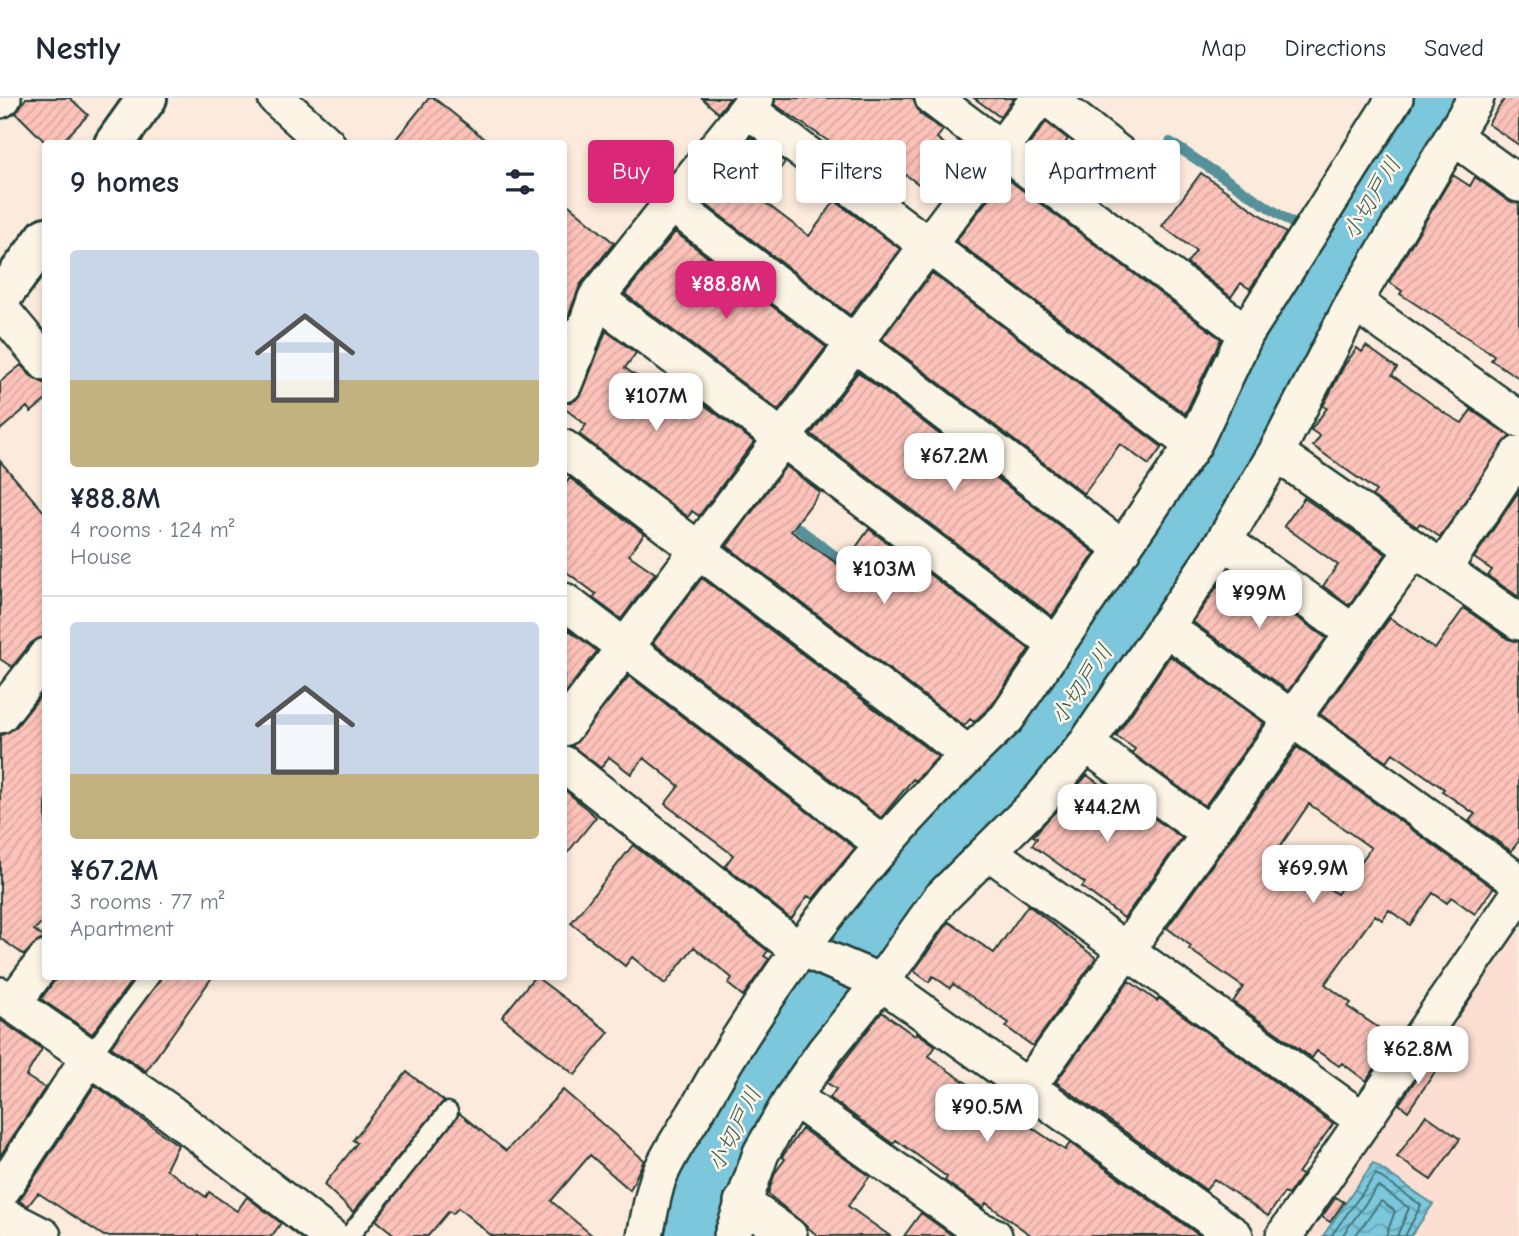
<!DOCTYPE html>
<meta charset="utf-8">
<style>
:root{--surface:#fff;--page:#f2f2f3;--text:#1f2937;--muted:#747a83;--line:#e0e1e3;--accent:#db2777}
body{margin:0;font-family:"Comic Neue","Klee One",sans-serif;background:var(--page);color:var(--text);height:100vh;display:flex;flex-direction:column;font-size:26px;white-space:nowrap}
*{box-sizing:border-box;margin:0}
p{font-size:23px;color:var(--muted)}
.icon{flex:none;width:38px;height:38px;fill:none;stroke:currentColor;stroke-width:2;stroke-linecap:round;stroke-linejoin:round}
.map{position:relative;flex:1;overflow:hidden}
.details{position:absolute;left:42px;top:42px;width:525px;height:840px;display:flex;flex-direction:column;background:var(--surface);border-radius:7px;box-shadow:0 4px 10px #0003}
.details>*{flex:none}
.top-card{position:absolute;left:588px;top:42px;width:665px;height:63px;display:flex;gap:14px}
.price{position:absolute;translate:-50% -60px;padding:0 16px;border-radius:14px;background:#fff;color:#222;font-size:23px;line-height:46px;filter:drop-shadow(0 2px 4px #0008)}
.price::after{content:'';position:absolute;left:50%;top:42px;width:21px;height:16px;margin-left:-10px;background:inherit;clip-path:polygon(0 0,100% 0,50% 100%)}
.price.active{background:var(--accent);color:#fff}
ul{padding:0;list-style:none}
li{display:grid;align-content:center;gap:14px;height:371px;padding:0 28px}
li+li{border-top:2px solid var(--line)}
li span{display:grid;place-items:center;height:217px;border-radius:7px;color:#555}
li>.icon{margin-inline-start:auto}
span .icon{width:126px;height:126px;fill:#fffc;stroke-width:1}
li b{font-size:30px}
h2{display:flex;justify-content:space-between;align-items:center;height:84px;padding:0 28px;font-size:30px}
.chip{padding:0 24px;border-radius:7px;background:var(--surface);box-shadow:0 4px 10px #0003;font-size:24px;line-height:63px}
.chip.active{background:var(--accent);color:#fff}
header{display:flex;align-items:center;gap:42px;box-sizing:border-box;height:98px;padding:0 35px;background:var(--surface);border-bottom:2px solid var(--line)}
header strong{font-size:33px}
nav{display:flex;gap:38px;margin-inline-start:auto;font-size:24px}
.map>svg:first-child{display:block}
</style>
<header>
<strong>Nestly</strong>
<nav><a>Map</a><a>Directions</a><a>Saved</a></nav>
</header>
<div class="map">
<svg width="1519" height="1138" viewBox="0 0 1519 1138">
<defs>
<pattern id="water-waves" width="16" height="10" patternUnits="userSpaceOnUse" patternTransform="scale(1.75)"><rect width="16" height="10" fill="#7cc7dc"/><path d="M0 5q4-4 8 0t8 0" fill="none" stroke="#65a3b3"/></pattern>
<pattern id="building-hatch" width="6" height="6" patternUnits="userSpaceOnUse" patternTransform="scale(1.75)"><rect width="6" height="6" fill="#fdc2b9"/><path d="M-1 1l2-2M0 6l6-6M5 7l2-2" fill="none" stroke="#d8a8a0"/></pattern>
</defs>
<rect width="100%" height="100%" fill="#fcebdc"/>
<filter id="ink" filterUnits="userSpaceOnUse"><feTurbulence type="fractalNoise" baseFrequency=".0143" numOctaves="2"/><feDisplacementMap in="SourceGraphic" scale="14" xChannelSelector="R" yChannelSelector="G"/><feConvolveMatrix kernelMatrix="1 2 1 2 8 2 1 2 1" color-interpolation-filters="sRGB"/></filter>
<g filter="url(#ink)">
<!-- built -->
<path fill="#fcdfd2" d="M1519 818V1138H1300Z"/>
<!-- water -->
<path fill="url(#water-waves)" stroke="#579099" stroke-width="2" d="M1373 1065 1433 1106 1411 1138H1323Z"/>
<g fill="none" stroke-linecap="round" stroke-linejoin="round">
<!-- shore -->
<path stroke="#447477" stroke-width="2" d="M1331 1138 1376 1076 1421 1107 1405 1138
M1342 1138 1378 1088 1409 1110 1397 1138
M1355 1138 1381 1103 1395 1113 1386 1138"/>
<!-- stream -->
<path stroke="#579099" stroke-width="10" d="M1170 44 1292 125
M785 420 854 472"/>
<!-- river -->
<path stroke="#7cc7dc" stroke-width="56" d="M688 1138 721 1047 770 962 820 899 865 829 915 767 1041 646 1223 375 1323 179 1432 0"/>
</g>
<!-- building -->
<path fill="url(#building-hatch)" stroke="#1f3d34" stroke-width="2" fill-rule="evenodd" d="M26 0H70L88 17 60 46H47L16 15Z
M429 0H434L491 46H392Z
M702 0H730L718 15Z
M776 0H913L920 16 943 32 937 40 966 63 938 100 906 77 892 95 851 64 853 60 774 6Z
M974 0H1014L1000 19Z
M1505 0H1519V47L1488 26Z
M1046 24 1068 41 1052 64 1029 47Z
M751 39 785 64 759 100 809 138 835 103 900 151 850 217 700 102Z
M1201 75 1286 135 1250 191 1241 185 1231 199 1187 165 1196 153 1162 128Z
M1453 77 1470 88 1475 79 1507 102 1519 106V280L1491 262 1494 257 1400 196 1402 193 1389 184Z
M1005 79 1221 241 1185 316 956 143Z
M564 103 614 145 580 187 568 219H564Z
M675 134 826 249 778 312 625 196Z
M932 175 1162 349 1149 367 1120 346 1084 396 882 241Z
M606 233 636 255 625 270 685 313 695 300 754 344 699 418 692 413 688 419 579 336 586 327 564 310V306L576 302 583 293Z
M1366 248 1397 270 1392 277 1443 314 1462 325 1471 312 1510 338 1440 439 1420 425 1417 429 1372 398 1376 393 1313 348 1320 338 1311 332 1327 310 1323 308 1344 268 1357 250 1362 254Z
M21 267 31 278 46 286V302L31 314 27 309 0 332V284Z
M858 274 1095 455 1052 518 811 336Z
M0 363 46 416V538L31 545 12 569 0 561Z
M786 368 820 394 791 433 842 469 869 431 1029 551 992 607 974 624 970 621 964 628 727 448Z
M570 380 644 436 629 457 655 475 621 521 593 500 596 496 564 472V388Z
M1519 393V499L1488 478 1492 472 1474 460Z
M1304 400 1386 456 1349 507 1323 488 1338 467 1284 428Z
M1229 471 1326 540 1288 593 1193 524Z
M702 480 938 659 915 683 913 681 881 720 653 545Z
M1464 510 1508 541 1519 544V743L1511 753 1469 723 1475 716 1442 693 1444 691 1393 655 1386 664 1320 616 1390 520 1435 551Z
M569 532 597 553 564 597V540Z
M1170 558 1264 625 1205 708 1132 655 1135 651 1116 638Z
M629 578 855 750 813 801 808 798 791 821 725 768 733 757 665 706 679 688 644 660 631 676 609 659 601 670 572 648Z
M46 591V820L34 832 46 841 38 843 24 857 0 840V638L16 629Z
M1297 649 1493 790 1475 816 1451 799 1447 805 1433 795 1410 827 1389 812 1382 822 1375 817 1325 886 1351 905 1348 909 1395 941 1366 983 1342 965 1339 968 1317 953 1312 960 1233 904 1243 889 1189 851 1191 848 1167 830ZM1309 706 1371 750 1337 796 1277 753Z
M1087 677 1106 691 1109 688 1182 740 1124 820 1082 789 1085 785 1032 747 1037 740 1033 738 1036 735Z
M564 691 596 719 564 759Z
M633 747 768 853 764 858 769 861 743 898 728 886 732 880 694 849 665 886 632 859 625 868 571 825Z
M1028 807 1096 860 1033 948 1006 929 1009 925 953 886 950 890 933 878 929 884 914 873 949 824 994 855Z
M58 878H135L92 936 41 901Z
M161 878H213L146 973 111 949Z
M535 878 609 934 575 977 502 919Z
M1129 883 1157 903 1159 900 1333 1026 1298 1075 1302 1077 1288 1097 1284 1095 1268 1118 1214 1081 1206 1092 1056 984Z
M882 914 915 938 917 935 936 948 929 958 949 973 1065 1052 1070 1045 1200 1138H1032L986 1105 983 1110 945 1083 947 1079 896 1042 893 1046 830 1000 836 991 827 985Z
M0 922 42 951 26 978 45 990 0 1058Z
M1428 964 1437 971 1408 1013 1399 1006Z
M407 974 444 1003 353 1114 324 1087 357 1045 353 1042Z
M95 987 178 1047 166 1071 206 1099 209 1094 237 1113 247 1099 281 1125 272 1138H104L38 1095 28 1108 19 1103Z
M563 992 644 1062 630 1092 590 1057 551 1103 593 1138H492L458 1110 453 1116 449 1113 428 1138H396L376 1122 459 1015 506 1053Z
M1426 1017 1460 1041 1431 1082 1397 1059Z
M802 1031 870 1078 848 1108 890 1138H818L768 1096 775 1075 785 1061 782 1059Z
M1336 1099 1344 1104 1330 1124 1322 1119Z
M921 1115 953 1138H904Z"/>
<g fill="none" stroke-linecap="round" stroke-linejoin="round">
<defs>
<path id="lane" d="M90 958 150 878
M349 1138 448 1014"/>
<path id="street" d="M276 0 327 46
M1048 0 1142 74
M0 2 3 0
M747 11 1193 347
M1454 39 1519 86
M672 106 1123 451
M596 200 1057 547
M1354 204 1519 321
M0 210 46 265
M1246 235 1395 0
M564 239 578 251 564 286
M578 251 596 200 756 0
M564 350 968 656
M1276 355 1519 524
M1224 443 1354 535
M1443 471 1519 356
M564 503 884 747
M1165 529 1519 784
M0 617 46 558
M564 630 1039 0
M1086 646 1210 736
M564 666 801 854
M989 754 1363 1022
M803 851 881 884 1235 1138
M0 897 172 1016 330 1138
M13 905 46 861
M1028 989 1414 451
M793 999 978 1131 994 1138
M0 1095 90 958
M742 1104 789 1138
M0 1116 43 1138
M645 1138C649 1120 652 1099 658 1081 668 1055 687 1030 700 1007 778 866 889 729 1007 620L1193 347 1246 235 933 0
M732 1138 761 1055 793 999 825 953 881 884 940 801 1041 701 1086 646 1224 443 1276 355 1354 204 1476 0
M1284 1138 1519 796"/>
<path id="secondary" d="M114 46 147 0
M0 201 46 139"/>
</defs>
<!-- lane casing -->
<use href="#lane" stroke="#1f3d34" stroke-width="23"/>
<!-- street casing -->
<use href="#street" stroke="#1f3d34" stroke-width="40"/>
<!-- secondary casing -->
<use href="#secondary" stroke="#1f3d34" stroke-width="44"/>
<!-- lane -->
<use href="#lane" stroke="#fcf5e5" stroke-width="18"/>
<!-- street -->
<use href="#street" stroke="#fcf5e5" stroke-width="35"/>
<!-- secondary -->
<use href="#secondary" stroke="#fcf5e5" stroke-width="38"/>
</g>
</g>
<g text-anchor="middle" stroke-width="5" stroke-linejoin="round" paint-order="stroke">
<!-- water labels -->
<g font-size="23" font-style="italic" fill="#325956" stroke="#fcf5e5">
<text transform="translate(1371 100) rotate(-59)" y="8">小切戸川</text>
<text transform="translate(1081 586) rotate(-56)" y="8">小切戸川</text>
<text transform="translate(734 1031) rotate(-63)" y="8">小切戸川</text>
</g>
</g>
</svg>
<b class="price active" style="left:726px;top:223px">¥88.8M</b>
<b class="price" style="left:656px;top:335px">¥107M</b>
<b class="price" style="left:954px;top:395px">¥67.2M</b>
<b class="price" style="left:884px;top:508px">¥103M</b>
<b class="price" style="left:1259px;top:532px">¥99M</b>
<b class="price" style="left:1107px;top:746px">¥44.2M</b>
<b class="price" style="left:1313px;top:807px">¥69.9M</b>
<b class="price" style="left:1418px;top:988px">¥62.8M</b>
<b class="price" style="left:987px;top:1046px">¥90.5M</b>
<div class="top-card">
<a class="chip active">Buy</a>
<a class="chip">Rent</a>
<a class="chip">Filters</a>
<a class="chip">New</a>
<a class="chip">Apartment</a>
</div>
<section class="details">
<h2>9 homes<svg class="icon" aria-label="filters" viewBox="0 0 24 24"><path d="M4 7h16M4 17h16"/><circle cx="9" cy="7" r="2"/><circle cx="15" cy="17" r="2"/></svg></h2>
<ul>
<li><span style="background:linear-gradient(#c9d6e8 60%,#c2b280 0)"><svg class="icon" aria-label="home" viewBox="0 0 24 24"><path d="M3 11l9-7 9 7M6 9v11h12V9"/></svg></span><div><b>¥88.8M</b><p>4 rooms · 124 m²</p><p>House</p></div></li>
<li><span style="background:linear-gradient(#c9d6e8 70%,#c2b280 0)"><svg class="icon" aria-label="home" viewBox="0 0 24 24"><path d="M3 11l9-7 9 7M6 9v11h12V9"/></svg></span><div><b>¥67.2M</b><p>3 rooms · 77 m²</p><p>Apartment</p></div></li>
</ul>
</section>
</div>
